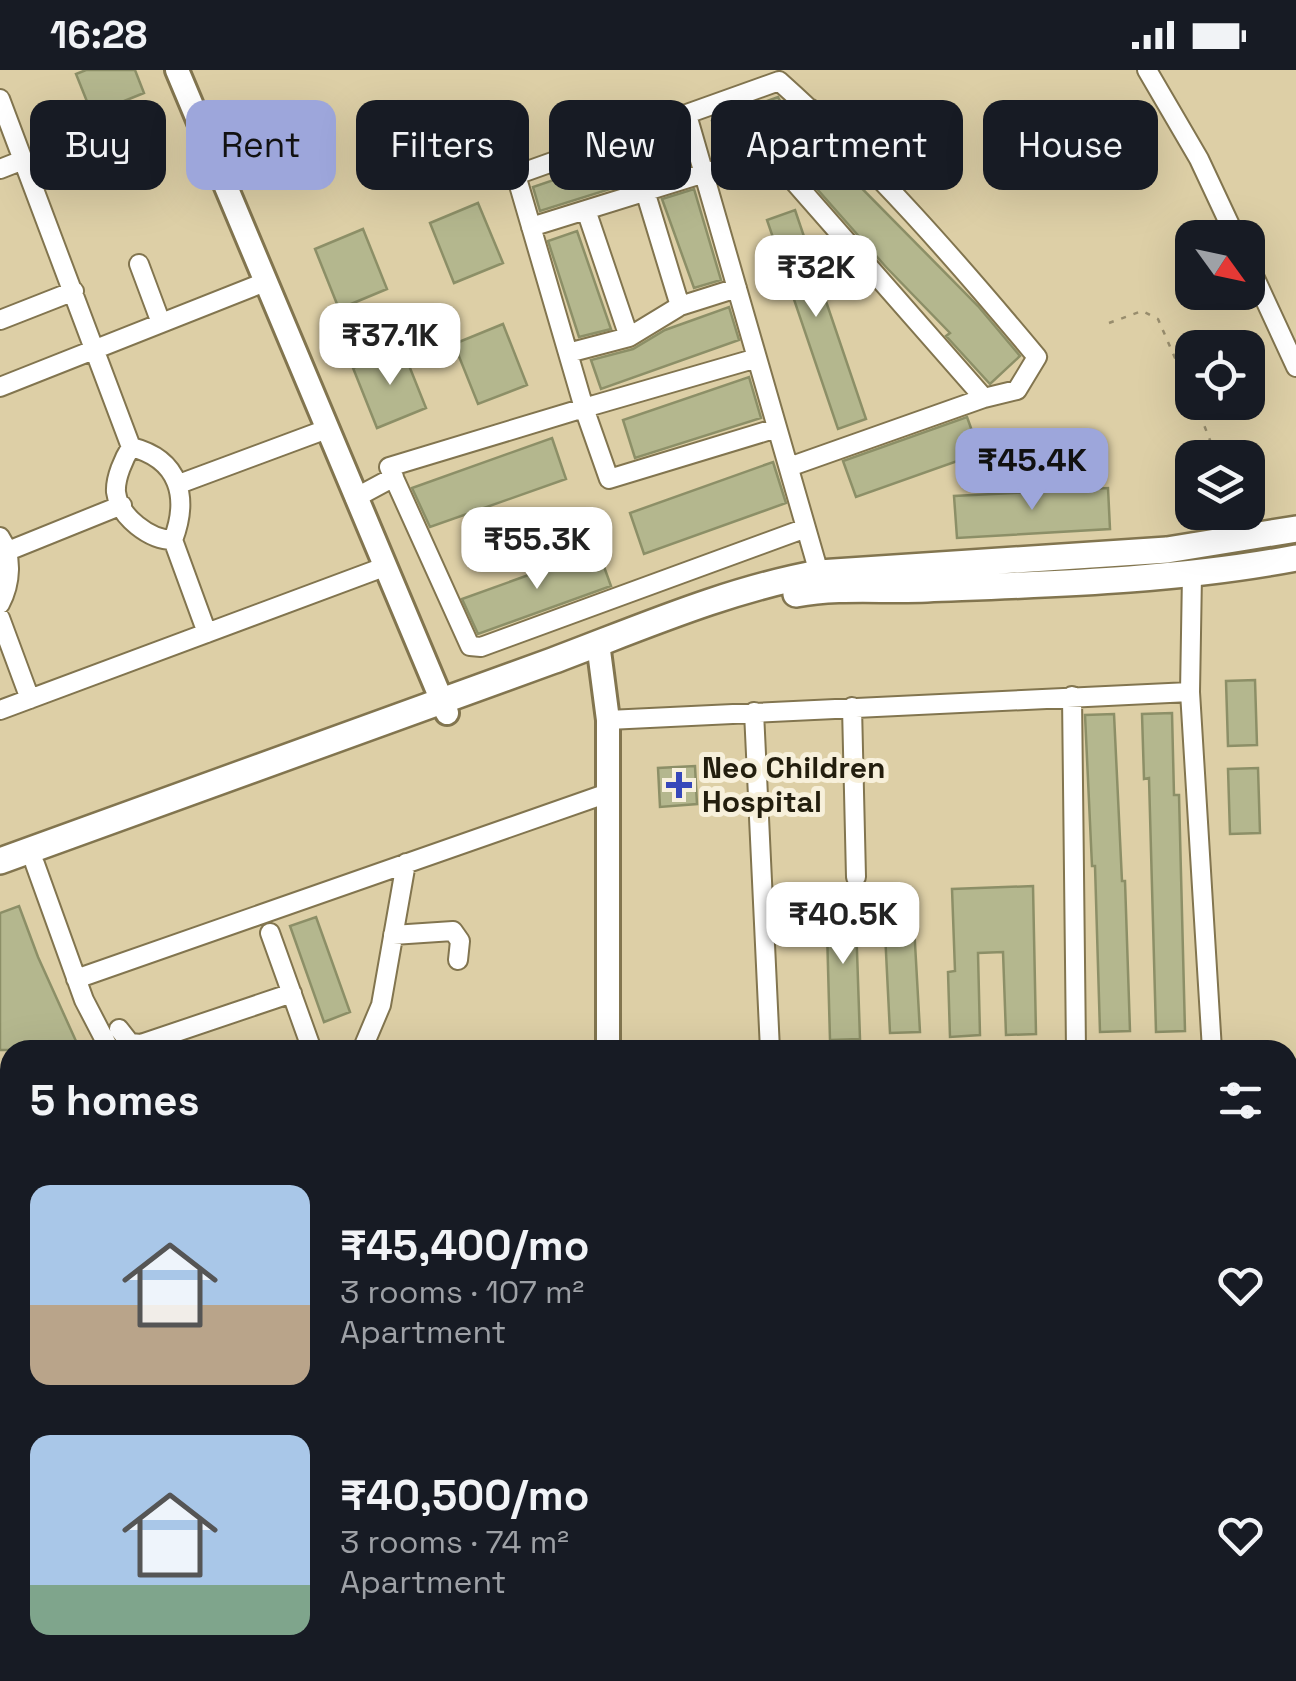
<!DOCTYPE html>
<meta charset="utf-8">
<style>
:root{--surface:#171b24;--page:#242831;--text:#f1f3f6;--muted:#9ea1a6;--accent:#9da6db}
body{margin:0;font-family:"Space Grotesk",sans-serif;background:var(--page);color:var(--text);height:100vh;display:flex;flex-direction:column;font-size:38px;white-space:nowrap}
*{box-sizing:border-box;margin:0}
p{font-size:32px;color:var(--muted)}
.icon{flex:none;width:55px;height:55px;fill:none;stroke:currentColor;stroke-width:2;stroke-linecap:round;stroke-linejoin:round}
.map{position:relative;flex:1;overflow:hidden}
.side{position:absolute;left:0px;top:970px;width:1298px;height:642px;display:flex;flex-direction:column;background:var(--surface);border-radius:30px 30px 0 0;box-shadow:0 10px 40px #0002}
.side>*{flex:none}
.guide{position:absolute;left:30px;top:30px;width:1238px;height:90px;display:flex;gap:20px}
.needle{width:65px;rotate:123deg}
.buttons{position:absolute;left:1175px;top:150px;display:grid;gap:20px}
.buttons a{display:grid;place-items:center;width:90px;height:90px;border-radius:20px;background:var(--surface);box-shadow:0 10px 40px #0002;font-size:50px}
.price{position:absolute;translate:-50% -85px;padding:0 22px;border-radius:20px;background:#fff;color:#222;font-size:32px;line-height:65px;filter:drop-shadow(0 2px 5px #0008)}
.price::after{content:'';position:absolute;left:50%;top:60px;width:30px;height:22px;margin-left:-15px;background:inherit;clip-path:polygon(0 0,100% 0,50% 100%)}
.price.current{background:var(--accent);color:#111}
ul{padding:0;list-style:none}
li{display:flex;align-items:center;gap:30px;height:250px;padding:0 30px}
li span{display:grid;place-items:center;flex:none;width:280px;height:200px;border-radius:20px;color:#555}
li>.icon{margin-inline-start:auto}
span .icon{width:120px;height:120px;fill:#fffc;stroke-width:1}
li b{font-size:42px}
h2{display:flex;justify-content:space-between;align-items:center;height:120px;padding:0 30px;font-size:42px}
.pill{padding:0 35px;border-radius:20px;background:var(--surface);box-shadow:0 10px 40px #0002;font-size:35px;line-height:90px}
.pill.current{background:var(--accent);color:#111}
.status{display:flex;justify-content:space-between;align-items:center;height:70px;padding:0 50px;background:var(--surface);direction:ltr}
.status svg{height:28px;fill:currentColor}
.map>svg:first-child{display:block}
</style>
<div class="status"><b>16:28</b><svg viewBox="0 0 49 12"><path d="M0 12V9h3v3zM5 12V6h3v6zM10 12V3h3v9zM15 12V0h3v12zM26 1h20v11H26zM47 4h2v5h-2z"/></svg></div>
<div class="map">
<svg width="1296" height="1611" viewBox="0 0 1296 1611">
<rect width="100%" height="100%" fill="#ddcfa6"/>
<!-- building -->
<path fill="#b4b78e" stroke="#8c8f67" stroke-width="2.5" d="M86 0H135L144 23 92 44 76 4Z
M778 27 788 45 771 63 723 80 712 51Z
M668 71 677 98 540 141 533 117Z
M817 73 978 236 1020 286 990 314 946 266 950 263 886 197 795 94Z
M694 119 721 210 694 218 662 129Z
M478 133 503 193 454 213 430 153Z
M795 140 866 349 838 359 767 150Z
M363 159 387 219 339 239 315 179Z
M577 161 611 259 579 267 548 171Z
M729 237 739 270 601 319 591 290 633 279 665 260Z
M503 254 527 315 478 334 454 274Z
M402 278 426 338 377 358 353 298Z
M749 307 761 348 635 388 623 350Z
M967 347 980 383 856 427 843 391Z
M552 368 566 409 430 457 412 418Z
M773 392 786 433 644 484 630 443Z
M1108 418 1110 459 957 468 954 426Z
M598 480 611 516 478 564 462 529Z
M1255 610 1257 675 1228 676 1226 611Z
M1172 643 1174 725H1179L1185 961 1156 962 1149 708 1144 709 1142 644Z
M1114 644 1122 811H1125L1130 961 1100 962 1095 796H1092L1085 645Z
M695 696 697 734 660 737 658 698Z
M1258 698 1260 763 1230 764 1228 699Z
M1033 816 1036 964 1006 965 1003 882 978 883 980 965 950 967 948 902 955 901 952 819Z
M912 820 920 962 890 963 883 822Z
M855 823 860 969 830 970 826 824Z
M19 836 38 887 80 980H0V843Z
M316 847 350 942 324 952 290 856Z"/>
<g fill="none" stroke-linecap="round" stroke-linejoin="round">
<defs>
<path id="minor" d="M1147 0 1199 89 1236 168
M0 29 131 377C180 389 189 428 173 470L207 563
M687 45 819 503
M769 83 984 328
M0 99 23 90
M645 121 680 236
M586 140 629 267
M531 157 769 83 811 39
M1248 193 1296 297
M139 194 161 253
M0 250 74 221
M568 283 629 267 680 236 737 218
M757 288 584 338 609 409 777 358
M0 317 265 212
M131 377C124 388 115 408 116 422 119 447 150 470 173 470
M789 397 984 328 1017 320 1037 287C956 190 873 95 779 11L516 105 584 338 389 397 470 576 481 577 806 458
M179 414 327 359
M355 428 394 407
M0 467C13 486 11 513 0 534
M8 481 122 435
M1192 505 1190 622 1212 980
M0 548 30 629
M1072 626 1076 980
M852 637 856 807
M0 640 384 497
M754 642 770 980
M608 650 1190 622
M35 794 84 930 110 980
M270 863 312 980
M393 865 453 861 460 871 458 890
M76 909 608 723
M119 959 130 973 141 974 292 923
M362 980 381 935 406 793
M0 1077 10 1107
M1288 1467 1296 1457
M1288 1480 1296 1482
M69 1602 70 1611
M185 1602 186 1611
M301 1602 302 1611
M504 1602V1611
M748 1602V1611
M784 1602V1611
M880 1602 881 1611
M1216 1611 1219 1602"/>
<path id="tertiary" d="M177 0 447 643
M598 573 608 650V980
M626 1602 627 1611"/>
<path id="secondary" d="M796 524C840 516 883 521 927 519 1050 514 1175 511 1296 488
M0 791C183 723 368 659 552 591 640 558 726 520 819 503L1167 480 1296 459"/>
</defs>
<!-- minor casing -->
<use href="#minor" stroke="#82754f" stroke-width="22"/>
<!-- tertiary casing -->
<use href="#tertiary" stroke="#82754f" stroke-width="28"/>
<!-- secondary casing -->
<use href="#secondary" stroke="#82754f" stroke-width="30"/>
<!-- path -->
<path stroke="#988d6d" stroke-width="2.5" stroke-dasharray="5 8" stroke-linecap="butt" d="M1109 253 1142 241 1158 249 1192 327
M1195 332 1217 388"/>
<!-- minor -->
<use href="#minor" stroke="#fff" stroke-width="18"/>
<!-- tertiary -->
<use href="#tertiary" stroke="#fff" stroke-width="22"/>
<!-- secondary -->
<use href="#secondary" stroke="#fff" stroke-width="25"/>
</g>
<!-- markers -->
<path fill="#3748ba" stroke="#f7f0db" stroke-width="4" d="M674 700h10v10h10v10h-10v10h-10v-10h-10v-10h10z"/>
<g text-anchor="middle" stroke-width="10" stroke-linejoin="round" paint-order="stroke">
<!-- poi labels -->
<g font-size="30" font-weight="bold" fill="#231e0e" stroke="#f7f0db" text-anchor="start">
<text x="702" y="708">Neo Children<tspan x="702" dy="34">Hospital</tspan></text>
</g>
</g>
</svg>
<div class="buttons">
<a><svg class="needle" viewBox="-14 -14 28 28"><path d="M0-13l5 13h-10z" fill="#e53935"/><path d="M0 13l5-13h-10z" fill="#9ea1a6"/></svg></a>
<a><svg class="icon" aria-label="locate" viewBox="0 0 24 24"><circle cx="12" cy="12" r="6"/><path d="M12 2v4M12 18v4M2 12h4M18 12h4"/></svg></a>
<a><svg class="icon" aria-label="layers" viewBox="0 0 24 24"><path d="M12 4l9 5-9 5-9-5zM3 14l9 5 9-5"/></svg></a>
</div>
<b class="price" style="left:816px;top:250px">₹32K</b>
<b class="price" style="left:390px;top:318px">₹37.1K</b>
<b class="price current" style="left:1032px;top:443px">₹45.4K</b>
<b class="price" style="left:537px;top:522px">₹55.3K</b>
<b class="price" style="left:843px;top:897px">₹40.5K</b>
<div class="guide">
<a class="pill">Buy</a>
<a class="pill current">Rent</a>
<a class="pill">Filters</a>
<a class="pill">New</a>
<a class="pill">Apartment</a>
<a class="pill">House</a>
</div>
<section class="side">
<h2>5 homes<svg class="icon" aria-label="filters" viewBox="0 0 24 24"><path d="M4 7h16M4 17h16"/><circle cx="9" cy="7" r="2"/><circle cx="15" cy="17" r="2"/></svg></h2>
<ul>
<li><span style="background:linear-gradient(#a9c7e8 60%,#b9a48a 0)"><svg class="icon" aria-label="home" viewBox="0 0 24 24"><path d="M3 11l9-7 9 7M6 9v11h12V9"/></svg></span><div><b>₹45,400/mo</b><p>3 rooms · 107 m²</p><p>Apartment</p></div><svg class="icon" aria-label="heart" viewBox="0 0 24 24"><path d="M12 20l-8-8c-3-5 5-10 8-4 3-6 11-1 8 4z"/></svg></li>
<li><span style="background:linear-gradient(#a9c7e8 75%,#7fa58c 0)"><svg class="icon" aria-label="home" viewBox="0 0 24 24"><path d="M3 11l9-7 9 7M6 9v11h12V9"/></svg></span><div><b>₹40,500/mo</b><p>3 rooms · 74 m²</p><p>Apartment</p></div><svg class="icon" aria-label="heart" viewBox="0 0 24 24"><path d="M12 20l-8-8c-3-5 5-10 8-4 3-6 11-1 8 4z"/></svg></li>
</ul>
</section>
</div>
